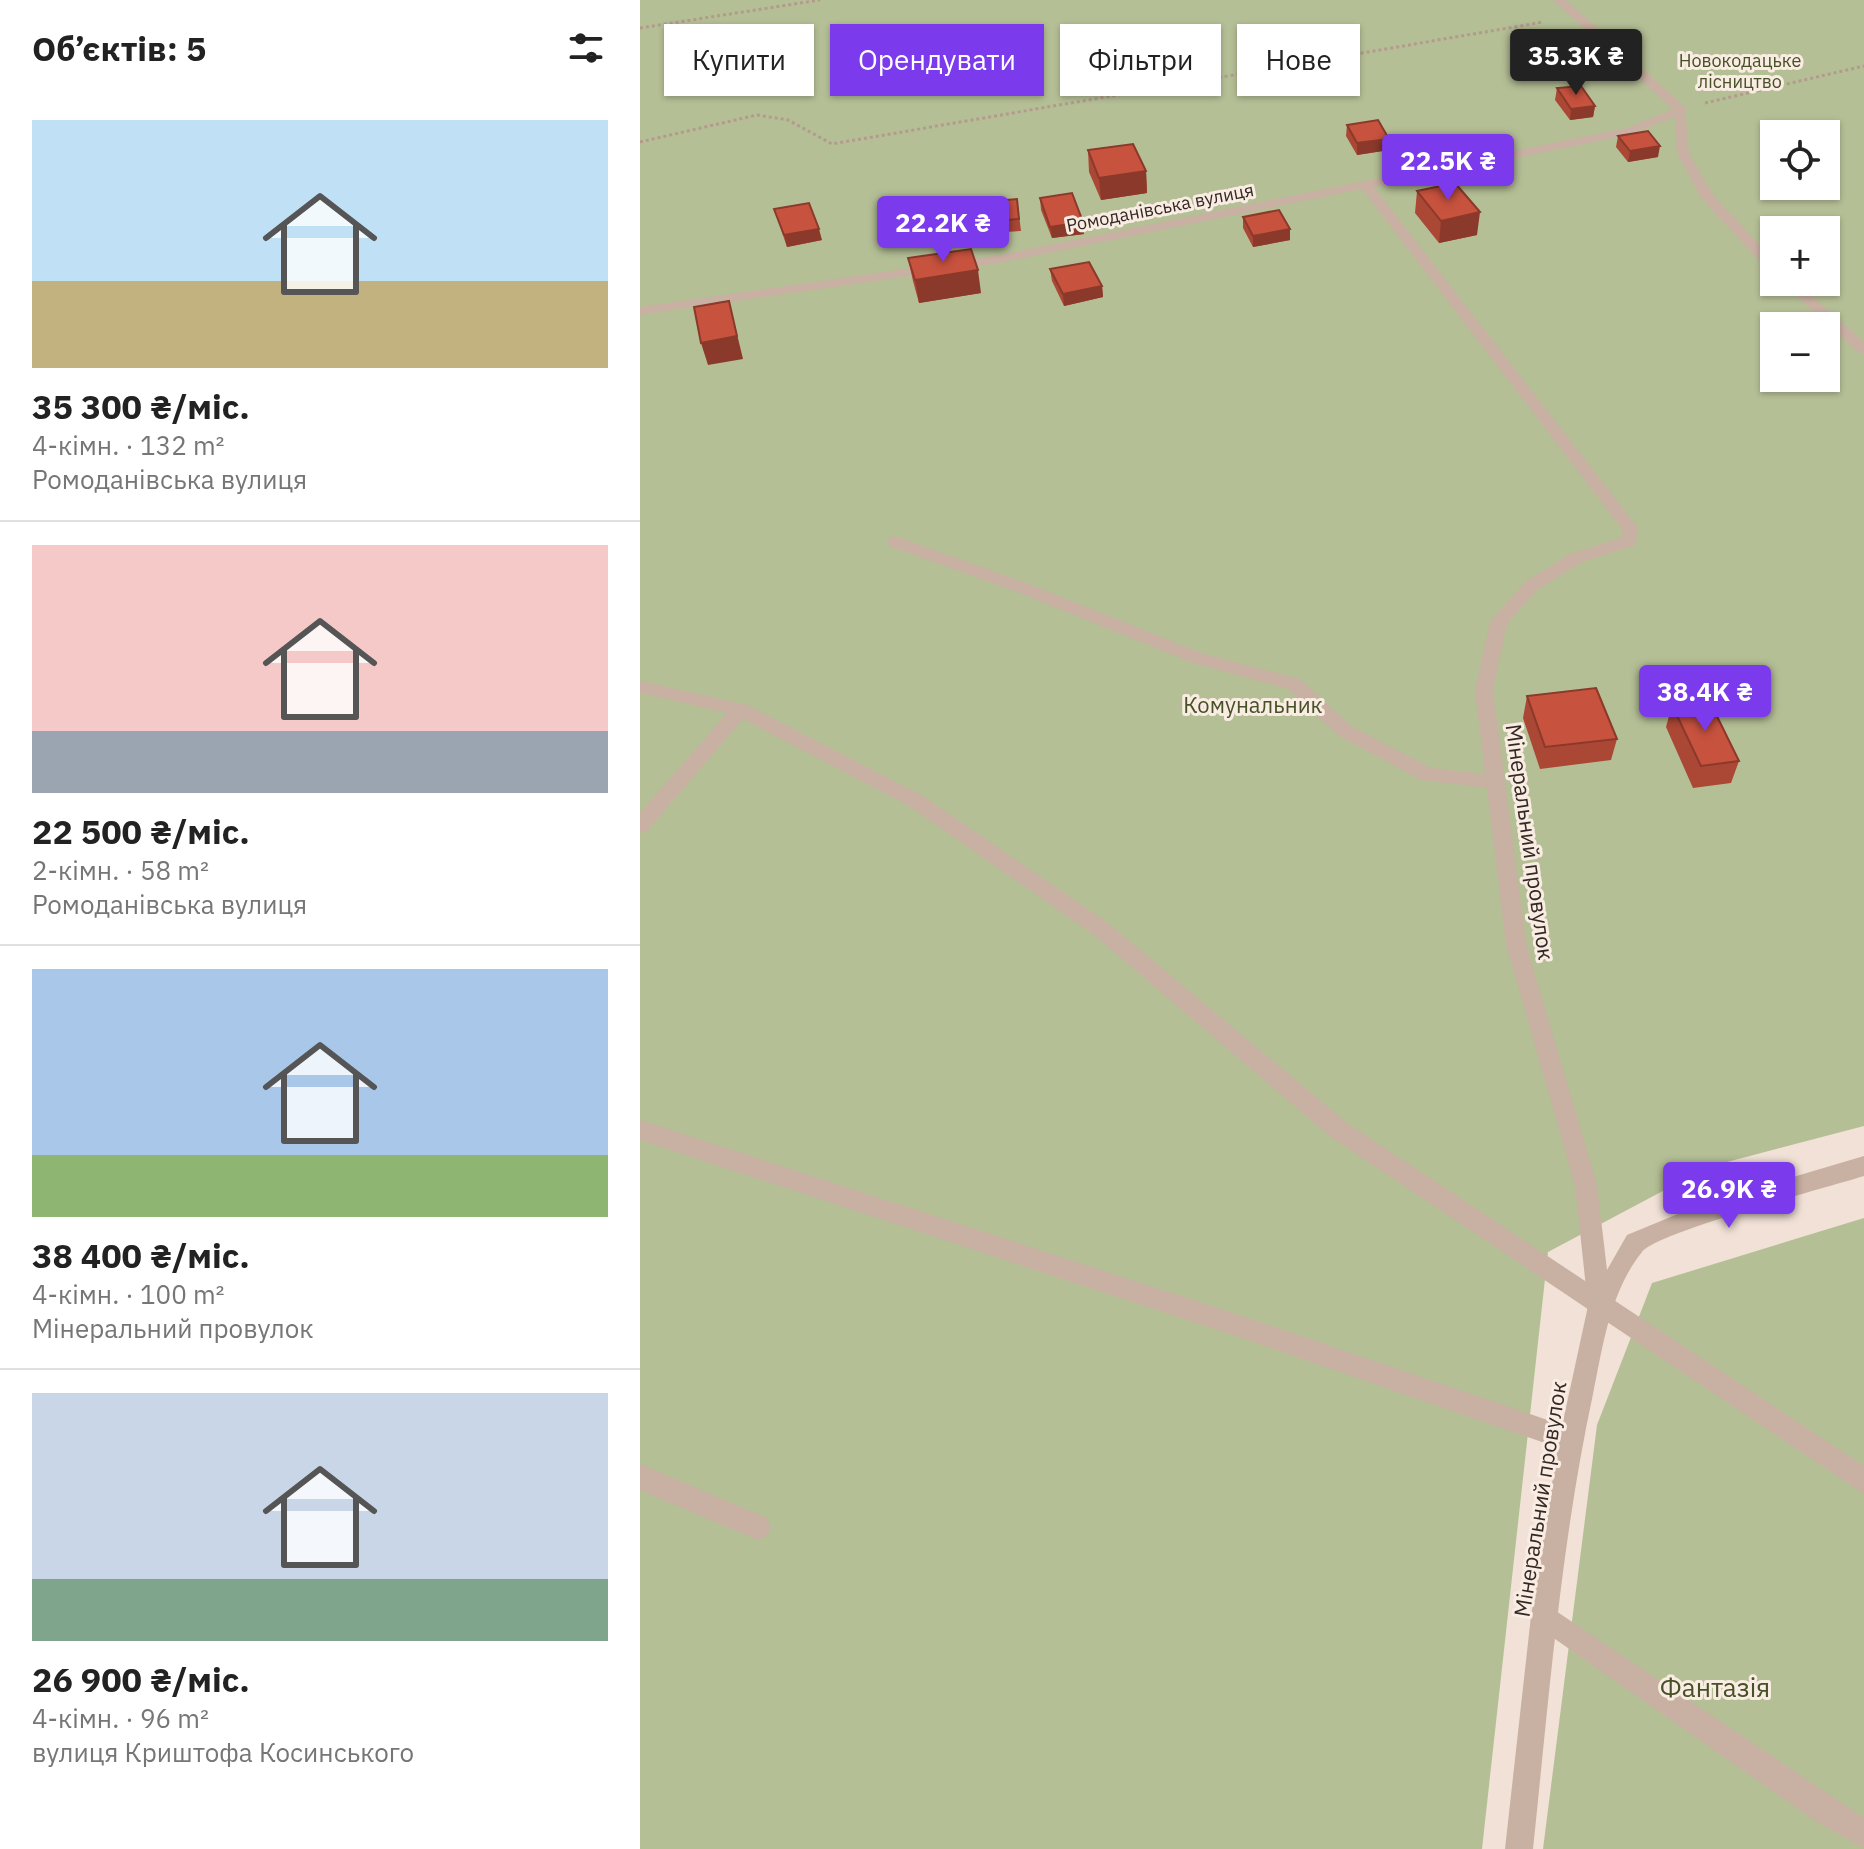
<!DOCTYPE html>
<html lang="uk">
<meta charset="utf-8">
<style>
:root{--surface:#fff;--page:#f6f6f6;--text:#222;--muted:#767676;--line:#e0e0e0;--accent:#7c3aed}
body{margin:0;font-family:"IBM Plex Sans",sans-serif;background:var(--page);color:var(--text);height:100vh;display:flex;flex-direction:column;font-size:30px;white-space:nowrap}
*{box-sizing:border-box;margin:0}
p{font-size:26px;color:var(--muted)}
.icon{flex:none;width:44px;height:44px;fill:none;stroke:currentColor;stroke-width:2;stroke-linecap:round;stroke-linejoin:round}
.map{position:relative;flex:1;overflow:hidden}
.drawer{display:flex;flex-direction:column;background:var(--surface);width:640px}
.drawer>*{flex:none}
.hud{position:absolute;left:24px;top:24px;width:760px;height:72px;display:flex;gap:16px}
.tools{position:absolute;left:1120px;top:120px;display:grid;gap:16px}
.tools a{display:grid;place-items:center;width:80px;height:80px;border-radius:0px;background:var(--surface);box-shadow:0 2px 6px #0004;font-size:40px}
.price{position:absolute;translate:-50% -68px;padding:0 18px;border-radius:8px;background:var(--accent);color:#fff;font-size:26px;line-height:52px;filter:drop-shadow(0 2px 4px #0008)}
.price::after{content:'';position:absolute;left:50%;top:48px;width:24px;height:18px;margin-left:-12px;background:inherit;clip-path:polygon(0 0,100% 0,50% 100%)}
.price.active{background:#222;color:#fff}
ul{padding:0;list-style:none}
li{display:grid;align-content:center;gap:16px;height:424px;padding:0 32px}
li+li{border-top:2px solid var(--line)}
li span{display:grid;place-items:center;height:248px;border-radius:0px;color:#555}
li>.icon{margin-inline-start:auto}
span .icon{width:144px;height:144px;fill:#fffc;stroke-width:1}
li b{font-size:34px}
h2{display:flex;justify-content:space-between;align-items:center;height:96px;padding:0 32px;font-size:34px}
.chip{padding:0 28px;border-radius:0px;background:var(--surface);box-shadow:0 2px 6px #0004;font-size:28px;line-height:72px}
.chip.active{background:var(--accent);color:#fff}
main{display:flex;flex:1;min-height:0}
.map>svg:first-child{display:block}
</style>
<main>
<section class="drawer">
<h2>Об’єктів: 5<svg class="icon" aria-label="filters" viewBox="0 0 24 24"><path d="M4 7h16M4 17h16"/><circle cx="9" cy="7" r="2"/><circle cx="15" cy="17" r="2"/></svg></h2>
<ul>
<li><span style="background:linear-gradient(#bfe0f5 65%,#c2b280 0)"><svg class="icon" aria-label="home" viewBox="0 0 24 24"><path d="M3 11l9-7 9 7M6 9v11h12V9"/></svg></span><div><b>35 300 ₴/міс.</b><p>4-кімн. · 132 m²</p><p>Ромоданівська вулиця</p></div></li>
<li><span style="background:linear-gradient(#f6c9c9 75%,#9aa5b1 0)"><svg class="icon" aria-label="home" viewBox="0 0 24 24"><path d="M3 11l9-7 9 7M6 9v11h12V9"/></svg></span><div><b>22 500 ₴/міс.</b><p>2-кімн. · 58 m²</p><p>Ромоданівська вулиця</p></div></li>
<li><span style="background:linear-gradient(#a9c7e8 75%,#8fb573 0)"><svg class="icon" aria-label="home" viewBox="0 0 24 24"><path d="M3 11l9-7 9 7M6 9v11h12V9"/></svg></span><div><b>38 400 ₴/міс.</b><p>4-кімн. · 100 m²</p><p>Мінеральний провулок</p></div></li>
<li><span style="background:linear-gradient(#c9d6e8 75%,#7fa58c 0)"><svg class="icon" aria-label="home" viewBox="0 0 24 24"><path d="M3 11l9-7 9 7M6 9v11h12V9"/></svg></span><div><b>26 900 ₴/міс.</b><p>4-кімн. · 96 m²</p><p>вулиця Криштофа Косинського</p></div></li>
</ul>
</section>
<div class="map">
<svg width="1224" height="1849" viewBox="0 0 1224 1849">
<rect width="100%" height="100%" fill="#f1e1d6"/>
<!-- green -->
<path fill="#b5bf96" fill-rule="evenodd" d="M0 0H1224V1126L1068 1167 908 1252 842 1849H0ZM1134 134H1186V186H1134ZM1134 230H1186V282H1134ZM1134 326H1186V378H1134Z
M1224 1218V1849H903L957 1425 1012 1283Z"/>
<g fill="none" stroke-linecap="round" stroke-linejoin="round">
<!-- path -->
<path stroke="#b49a8d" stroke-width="3" stroke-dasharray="3 3" stroke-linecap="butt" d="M0 28 180 0
M1065 103 1224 66
M0 142 117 115 148 120 192 144 903 22"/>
<!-- service -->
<path fill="#c8b0a2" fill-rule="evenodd" d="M913 0H926L1045 107 1049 153 1074 196 1134 260V272L1129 271 1061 198 1037 153 1035 111Z
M1141 282H1156L1224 342V354L1219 353Z
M255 536 389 584 564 654 660 679 711 726 791 768 855 775 864 782 855 789 781 780 699 736 648 689 553 663 377 592 249 546 247 542 249 538Z
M0 681 107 705 283 796 468 923 707 1123 1224 1466V1494L691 1137 454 935 269 806 103 719 7 831 0 833V813L87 713 0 693Z
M0 1120 599 1315 931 1428 940 1431 943 1440 940 1449 931 1452 599 1337 0 1140Z
M0 1464 127 1518 131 1527 127 1536 118 1540 0 1490Z
M904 1603 1224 1818V1848L1177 1822 895 1625 891 1616 895 1607Z"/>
<!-- minor -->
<path fill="#c8b0a2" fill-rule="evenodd" d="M1041 106 1047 110 1045 113 989 135 734 187 998 528 995 545 942 562 897 590 867 624 853 690 886 944 957 1185 967 1270 987 1235 1062 1204 1224 1156V1176C1189 1187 1018 1232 1002 1252 970 1292 963 1345 953 1394 921 1543 909 1697 893 1849H865L891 1616 919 1440 948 1306 935 1185 866 944 835 690 850 622 885 582 930 554 981 538 982 529 722 189 360 263 0 315V307L360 255 986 128Z"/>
</g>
<!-- wall -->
<path fill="#ab4735" d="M917 88 955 106 953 117 930 120 915 100Z
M707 125 749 139V150L717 155 706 136Z
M978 136 1018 157 988 162 976 147Z
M448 150 506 171 507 193 461 200 449 172Z
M777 191 837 235 799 243 775 213Z
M400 198 444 234 412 238 401 210Z
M377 199 381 231 348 233 347 222Z
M134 209 182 240 147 247Z
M603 217 650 229V240L613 247 603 228Z
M268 258 341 293 279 303 273 281Z
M410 269 462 286 463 297 424 306 412 281Z
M887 696 977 739 971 760 900 769 883 718Z
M1032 705 1099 761 1091 783 1053 788 1026 727Z"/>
<!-- shaded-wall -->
<path fill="#8b392b" d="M955 106 953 117 930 120 931 109Z
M749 139V150L717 155V143Z
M1020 146 1018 157 988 162 990 151Z
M506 171 507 193 461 200 459 178Z
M840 212 837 235 799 243 801 221Z
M443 222 444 234 412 238 410 227Z
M179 229 182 240 147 247 144 235Z
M650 229V240L613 247V236Z
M338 270 341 293 279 303 275 280Z
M462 286 463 297 424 306 423 294Z
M89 301 103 359 68 365 61 343Z"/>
<!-- building -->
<path fill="#c7523e" stroke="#8b392b" stroke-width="2" d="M941 86 955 106 931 109 917 88Z
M738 120 749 139 717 143 707 125Z
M1008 131 1020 146 990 151 978 136Z
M493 144 506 171 459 178 448 150Z
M815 183 840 212 801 221 777 191Z
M432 193 443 222 410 227 400 198Z
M377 199 379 219 347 222 345 202Z
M169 203 179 229 144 235 134 209Z
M639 210 650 229 613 236 603 217Z
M331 249 338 270 275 280 268 258Z
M449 262 462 286 423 294 410 269Z
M89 301 97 336 61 343 54 307Z
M956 688 977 739 905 747 887 696Z
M1069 700 1099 761 1061 766 1032 705Z"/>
<g text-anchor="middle" stroke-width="6" stroke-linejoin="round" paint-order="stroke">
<!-- far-park labels -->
<g font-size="18" fill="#465128" stroke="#f9ece2">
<text x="1100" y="67">Новокодацьке<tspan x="1100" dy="21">лісництво</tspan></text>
</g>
<!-- far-street labels -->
<g font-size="18" fill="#332825" stroke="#f9ece2">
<text transform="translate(520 208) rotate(-11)" y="6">Ромоданівська вулиця</text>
</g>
<!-- park labels -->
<g font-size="22" fill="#465128" stroke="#f9ece2">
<text x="613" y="713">Комунальник</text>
</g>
<!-- street labels -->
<g font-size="22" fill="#332825" stroke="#f9ece2">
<text transform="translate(890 842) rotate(82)" y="8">Мінеральний провулок</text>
<text transform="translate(900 1499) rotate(-81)" y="8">Мінеральний провулок</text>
</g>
<!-- near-park labels -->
<g font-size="26" fill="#465128" stroke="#f9ece2">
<text x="1075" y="1697">Фантазія</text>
</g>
</g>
</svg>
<div class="tools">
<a><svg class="icon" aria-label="locate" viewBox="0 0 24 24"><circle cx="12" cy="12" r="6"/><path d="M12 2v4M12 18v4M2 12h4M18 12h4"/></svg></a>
<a>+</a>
<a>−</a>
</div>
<b class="price active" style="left:936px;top:97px">35.3K ₴</b>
<b class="price" style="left:808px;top:202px">22.5K ₴</b>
<b class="price" style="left:303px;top:264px">22.2K ₴</b>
<b class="price" style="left:1065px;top:733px">38.4K ₴</b>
<b class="price" style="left:1089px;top:1230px">26.9K ₴</b>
<div class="hud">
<a class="chip">Купити</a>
<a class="chip active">Орендувати</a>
<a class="chip">Фільтри</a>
<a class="chip">Нове</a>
</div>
</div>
</main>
